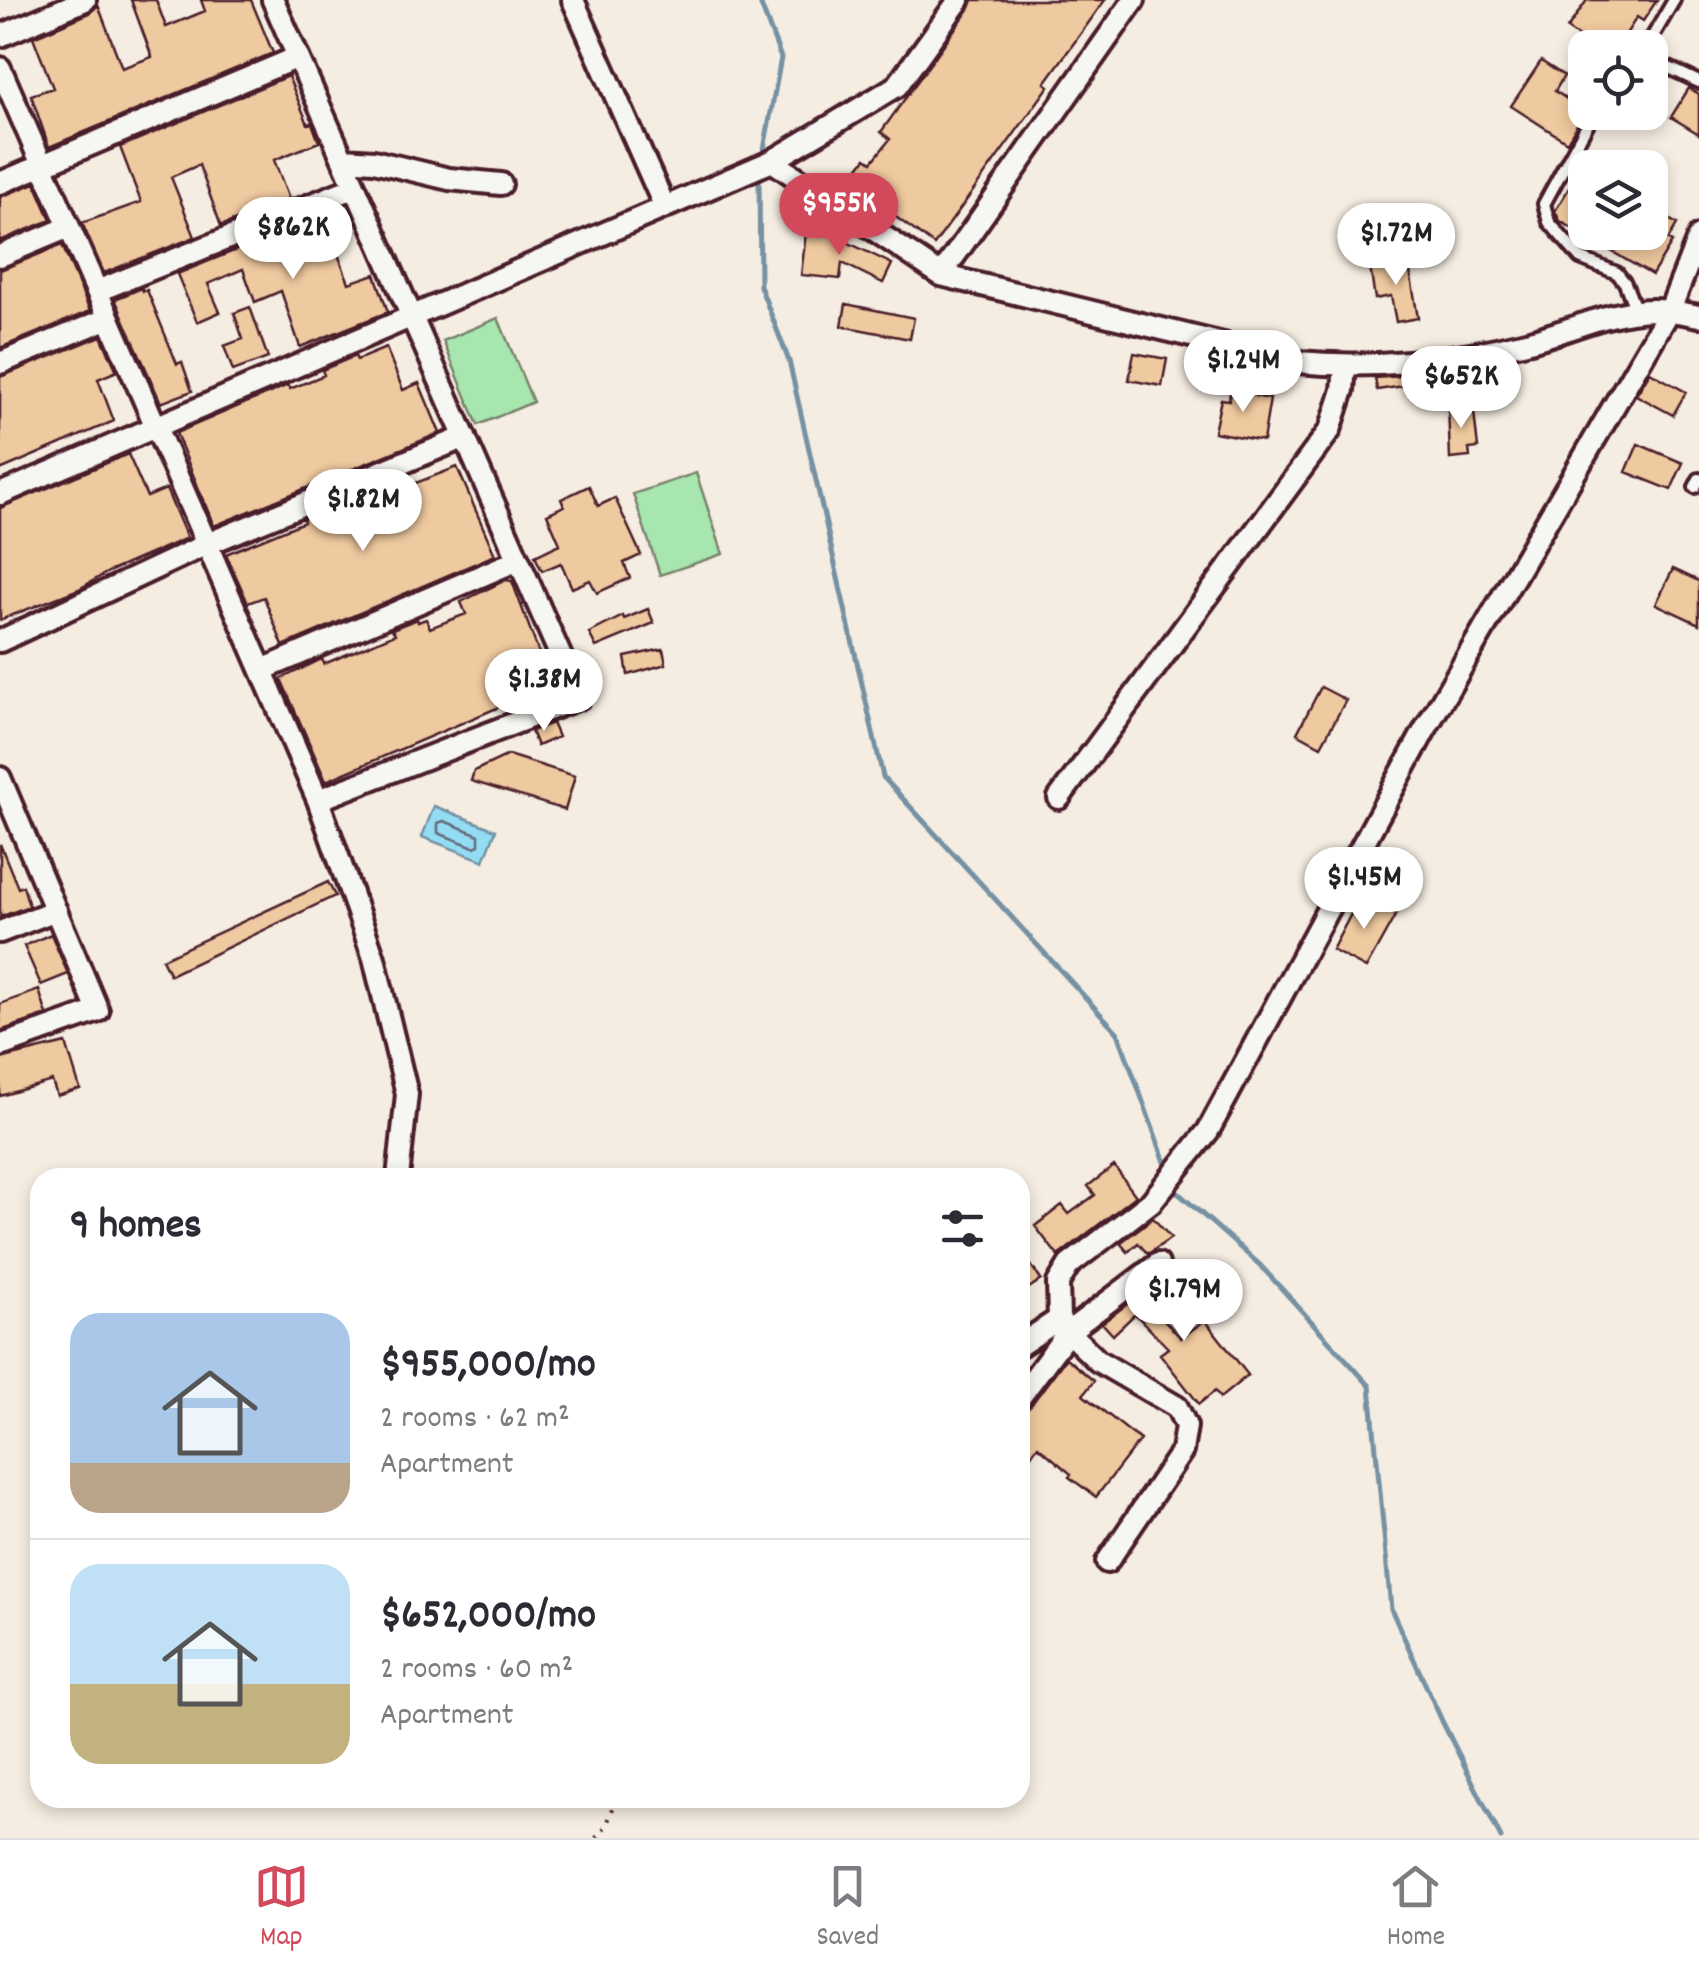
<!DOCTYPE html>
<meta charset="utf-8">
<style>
:root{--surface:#fff;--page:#f7f7f7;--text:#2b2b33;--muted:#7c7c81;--line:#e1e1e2;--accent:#d1495b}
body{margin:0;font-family:Dekko,sans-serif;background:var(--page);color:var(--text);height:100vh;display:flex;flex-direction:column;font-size:38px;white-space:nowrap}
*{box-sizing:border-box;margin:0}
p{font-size:32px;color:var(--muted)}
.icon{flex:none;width:55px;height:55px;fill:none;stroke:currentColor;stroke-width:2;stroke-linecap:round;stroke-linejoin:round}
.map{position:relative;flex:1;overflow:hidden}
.sheet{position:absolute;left:30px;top:1168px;width:1000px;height:640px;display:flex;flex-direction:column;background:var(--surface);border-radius:30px;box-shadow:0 5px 15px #0003}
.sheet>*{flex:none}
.fabs{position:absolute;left:1568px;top:30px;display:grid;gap:20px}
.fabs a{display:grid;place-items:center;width:100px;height:100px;border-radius:20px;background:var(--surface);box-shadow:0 5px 15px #0003;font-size:50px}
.price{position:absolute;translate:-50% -85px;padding:0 22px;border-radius:35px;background:#fff;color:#222;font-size:32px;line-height:65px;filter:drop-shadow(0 2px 5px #0008)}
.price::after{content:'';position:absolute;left:50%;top:60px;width:30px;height:22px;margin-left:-15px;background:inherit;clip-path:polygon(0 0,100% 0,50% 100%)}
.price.current{background:var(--accent);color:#fff}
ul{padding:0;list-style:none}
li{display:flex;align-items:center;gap:30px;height:250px;padding:0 40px}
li+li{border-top:2px solid var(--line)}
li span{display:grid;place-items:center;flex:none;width:280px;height:200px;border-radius:30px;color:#555}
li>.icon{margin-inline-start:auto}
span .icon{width:120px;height:120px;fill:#fffc;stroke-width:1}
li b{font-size:42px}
h2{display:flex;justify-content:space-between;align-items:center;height:120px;padding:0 40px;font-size:42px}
.menu{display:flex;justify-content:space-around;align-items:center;height:140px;border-top:2px solid var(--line);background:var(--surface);font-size:28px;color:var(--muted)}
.menu a{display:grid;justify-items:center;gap:5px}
.menu .current{color:var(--accent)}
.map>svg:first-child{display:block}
</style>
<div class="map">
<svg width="1699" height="1838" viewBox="0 0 1699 1838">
<rect width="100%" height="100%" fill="#f5ede1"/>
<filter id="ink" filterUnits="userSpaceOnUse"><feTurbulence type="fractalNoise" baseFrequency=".01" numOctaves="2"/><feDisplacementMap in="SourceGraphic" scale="20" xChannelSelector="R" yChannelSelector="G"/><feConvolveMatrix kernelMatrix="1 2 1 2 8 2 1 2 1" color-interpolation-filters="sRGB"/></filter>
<g filter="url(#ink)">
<!-- green -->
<path fill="#a7e6ae" stroke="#78826c" stroke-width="2.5" d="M498 318 533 402 478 425 443 341Z
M696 473 723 554 660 575 633 494Z"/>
<!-- water -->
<path fill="#92ddf3" stroke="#7591a3" stroke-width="2.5" d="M434 806 496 830 484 861 422 837Z"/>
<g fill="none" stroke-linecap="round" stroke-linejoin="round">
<!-- shore -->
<path stroke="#676b7b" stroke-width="2.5" d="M444 821 479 835V845L474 847 438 833V823Z"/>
<!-- stream -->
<path stroke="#7591a3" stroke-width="5" d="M759 0 781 58 762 160
M759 176 760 286 789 361 883 777 1118 1033 1169 1173
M1173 1183 1177 1192 1260 1265 1370 1386 1391 1609 1443 1723 1501 1838"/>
</g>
<!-- building -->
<path fill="#efc99f" stroke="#4a1f2b" stroke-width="2.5" d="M131 0H156L166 27 205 11 201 0H251L273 53 49 147 31 95 53 88 33 37 90 13 98 5 122 68 152 57Z
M973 0H1105L1045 83 1049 86 934 245 848 182 866 158 872 162 890 139 881 132 970 8Z
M1587 0H1657L1643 21 1637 17 1617 48H1595L1567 29Z
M1541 61 1564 76 1555 91 1585 111 1567 142 1511 106Z
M288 76 308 124 312 123 319 142 274 160 289 199 221 226 199 165 171 177 195 237 104 273 82 223 141 202 120 147Z
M1689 88 1699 94V134L1671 117Z
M35 183 51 220 0 241V197Z
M1572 183 1585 191V232H1650V208L1677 224 1668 240 1672 242 1652 275 1560 221 1555 211Z
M323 215 349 283 375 274 388 312 300 347 281 291 255 302 243 269 208 284 220 312 197 322 177 274Z
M806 232 846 236 845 241 892 264 883 283 842 263 840 279 801 275Z
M62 245 90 311 0 348V270Z
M1408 260 1418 318 1396 322 1391 296 1375 299 1370 267Z
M142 288 143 291 147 290 177 364 182 362 192 391 161 403 115 299Z
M846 304 914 318 910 339 842 326Z
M250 307 268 358 233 371 224 346 243 339 234 313Z
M101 336 117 371 98 379 114 421 0 470V377Z
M386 348 403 390 419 383 440 433 214 526 176 433 288 385 290 389 324 375 322 370 355 356 357 360Z
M1134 353 1167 359 1162 386 1129 380Z
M1650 372 1686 392 1673 415 1636 395Z
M1416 375 1417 384 1377 390 1375 378Z
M1231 387 1256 392 1255 396 1270 399 1263 441 1214 432 1221 399 1229 400Z
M1464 403 1465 413 1474 412 1478 448 1469 449 1470 457 1450 459 1448 404Z
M1638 444 1683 463 1671 490 1626 472Z
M128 454 147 497 166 489 187 538 108 572 79 589 0 620V508Z
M457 467 495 555 283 646 264 597 248 603 226 554 304 522 303 519 318 513 319 516 400 482 403 488Z
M589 486 598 506 615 498 641 555 624 563 630 578 597 593 590 580 572 588 561 563 542 571 535 556 560 544 547 514 564 506 561 499Z
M1673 569 1699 581V624L1656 604Z
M506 580 512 581 551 685 538 690 542 698 521 706 518 699 326 781 281 679 322 659 324 664 395 634 392 629 417 619 418 622 426 619 430 628 466 614 461 602Z
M648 609 654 623 596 647 589 633 623 616 624 619Z
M663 649 666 664 628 675 625 657Z
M1321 687 1346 700 1321 746 1297 733Z
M552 723 558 737 537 746 531 731Z
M508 755 575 776 565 810 471 781 474 771Z
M0 844 18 888 23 886 29 906 0 917Z
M328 882 335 896 170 975 162 959Z
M1361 895 1396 914 1366 968 1332 950Z
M51 934 68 974 41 985 24 946Z
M39 990 47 1015 0 1031V1004Z
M66 1043 80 1089 57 1096 52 1081 0 1096V1059Z
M1114 1166 1136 1196 1058 1256 1035 1226 1062 1205 1069 1214 1095 1195 1088 1186Z
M1153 1218 1171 1238 1148 1254 1138 1243 1128 1252 1120 1243Z
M1020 1249 1041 1280 1020 1294Z
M1171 1265 1185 1279 1156 1305 1160 1310 1157 1312 1181 1338 1205 1320 1248 1375 1220 1398 1215 1391 1199 1404 1160 1354 1168 1348 1135 1314 1113 1335 1102 1323 1166 1275Z
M1066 1358 1094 1381 1083 1395 1140 1440 1096 1497 1069 1477 1071 1474 1038 1446 1020 1469V1414L1031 1405Z"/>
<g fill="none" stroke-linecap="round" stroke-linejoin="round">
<defs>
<path id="lane" d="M1646 48 1674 0
M1650 59 1699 82
M1594 112 1544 204 1549 222 1580 258 1617 273 1625 283 1636 311
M1695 487 1699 479"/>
<path id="street" d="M273 0 579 698 318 800
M573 0 664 205
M0 36 85 0
M0 68 318 800 374 958 407 1094 398 1178
M343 159 374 161 449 179 501 184
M772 161 941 275 1297 362C1372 369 1453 361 1526 342 1563 333 1600 315 1638 311 1658 308 1679 312 1699 316
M0 183 298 57
M0 256 69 227
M941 275 1134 0
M97 291 355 187
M0 363 109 318
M0 494 772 161 897 86 959 0
M0 641 207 544 465 437
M262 670 518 560
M0 778 98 1011 0 1046
M1059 798 1330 430 1343 390 1345 367
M0 932 56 910
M1020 1345 1059 1319
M1020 1397 1068 1332 1158 1264
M1107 1562 1182 1451 1186 1426 1177 1407 1098 1361 1068 1332 1059 1319 1058 1283 1069 1265 1151 1202 1208 1131 1423 733 1670 310 1699 236"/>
</defs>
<!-- lane casing -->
<use href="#lane" stroke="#4a1f2b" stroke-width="18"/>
<!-- street casing -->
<use href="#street" stroke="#4a1f2b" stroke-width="28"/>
<!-- path -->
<path stroke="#4a1f2b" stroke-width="4" stroke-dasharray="2.5 8" stroke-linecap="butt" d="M597 1838 607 1824 617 1798"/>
<!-- lane -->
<use href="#lane" stroke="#f6f6f2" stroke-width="10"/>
<!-- street -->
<use href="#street" stroke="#f6f6f2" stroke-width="20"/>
</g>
</g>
</svg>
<div class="fabs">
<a><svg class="icon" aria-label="locate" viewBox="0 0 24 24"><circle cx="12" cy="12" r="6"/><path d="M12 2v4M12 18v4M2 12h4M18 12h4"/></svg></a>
<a><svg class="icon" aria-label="layers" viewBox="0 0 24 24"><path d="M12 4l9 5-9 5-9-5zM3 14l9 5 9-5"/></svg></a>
</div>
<b class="price current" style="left:839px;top:258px">$955K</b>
<b class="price" style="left:293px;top:282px">$862K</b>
<b class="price" style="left:1396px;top:288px">$1.72M</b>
<b class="price" style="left:1243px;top:415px">$1.24M</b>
<b class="price" style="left:1461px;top:431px">$652K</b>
<b class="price" style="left:363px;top:554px">$1.82M</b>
<b class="price" style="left:544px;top:734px">$1.38M</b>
<b class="price" style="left:1364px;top:932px">$1.45M</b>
<b class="price" style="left:1184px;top:1344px">$1.79M</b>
<section class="sheet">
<h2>9 homes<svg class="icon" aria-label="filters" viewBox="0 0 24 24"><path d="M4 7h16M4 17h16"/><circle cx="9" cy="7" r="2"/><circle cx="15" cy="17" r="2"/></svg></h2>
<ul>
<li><span style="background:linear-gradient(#a9c7e8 75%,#b9a48a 0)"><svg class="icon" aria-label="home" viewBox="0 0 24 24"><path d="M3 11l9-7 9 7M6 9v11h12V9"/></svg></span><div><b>$955,000/mo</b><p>2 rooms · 62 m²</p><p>Apartment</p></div></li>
<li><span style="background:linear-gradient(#bfe0f5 60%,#c2b280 0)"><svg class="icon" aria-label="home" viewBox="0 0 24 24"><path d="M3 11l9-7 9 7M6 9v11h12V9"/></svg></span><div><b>$652,000/mo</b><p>2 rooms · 60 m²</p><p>Apartment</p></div></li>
</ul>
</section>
</div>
<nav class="menu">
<a class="current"><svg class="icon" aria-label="map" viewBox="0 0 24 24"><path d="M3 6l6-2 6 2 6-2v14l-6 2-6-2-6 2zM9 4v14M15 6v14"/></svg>Map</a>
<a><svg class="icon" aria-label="saved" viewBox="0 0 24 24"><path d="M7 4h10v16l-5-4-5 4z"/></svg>Saved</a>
<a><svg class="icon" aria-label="home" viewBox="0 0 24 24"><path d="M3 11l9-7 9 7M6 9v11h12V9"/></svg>Home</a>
</nav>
